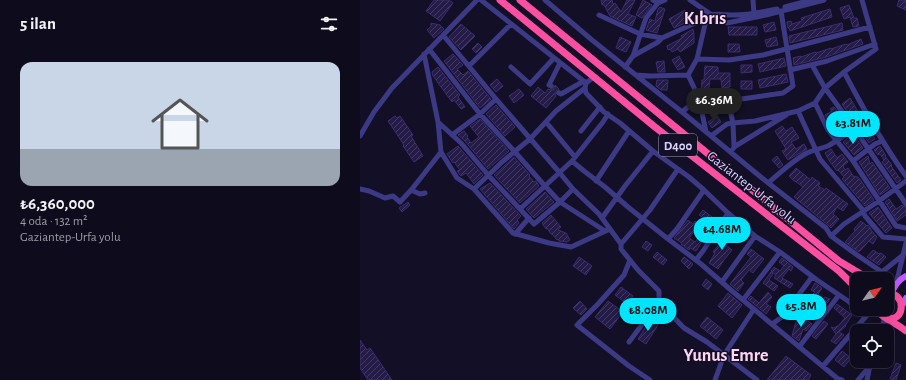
<!DOCTYPE html>
<html lang="tr">
<meta charset="utf-8">
<style>
:root{--surface:#0e0b1c;--page:#171425;--text:#f1f3f6;--muted:#9b9ba3;--line:#2e2b3b;--accent:#00e5ff}
body{margin:0;font-family:"Alegreya Sans",sans-serif;background:var(--page);color:var(--text);height:100vh;display:flex;flex-direction:column;font-size:15px;white-space:nowrap}
*{box-sizing:border-box;margin:0}
p{font-size:13px;color:var(--muted)}
.icon{flex:none;width:22px;height:22px;fill:none;stroke:currentColor;stroke-width:2;stroke-linecap:round;stroke-linejoin:round}
.map{position:relative;flex:1;overflow:hidden}
.panel{display:flex;flex-direction:column;background:var(--surface);width:360px}
.panel>*{flex:none}
.needle{width:26px;rotate:56deg}
.tools{position:absolute;left:490px;top:272px;display:grid;gap:8px}
.tools a{display:grid;place-items:center;width:44px;height:44px;border-radius:8px;background:var(--surface);box-shadow:0 4px 16px #0002,0 0 0 1px var(--line);font-size:20px}
.price{position:absolute;translate:-50% -34px;padding:0 9px;border-radius:14px;background:var(--accent);color:#111;font-size:13px;line-height:26px;filter:drop-shadow(0 1px 2px #0008)}
.price::after{content:'';position:absolute;left:50%;top:24px;width:12px;height:9px;margin-left:-6px;background:inherit;clip-path:polygon(0 0,100% 0,50% 100%)}
.price.selected{background:#222;color:#fff}
ul{padding:0;list-style:none}
li{display:grid;align-content:center;gap:8px;height:212px;padding:0 20px}
li+li{border-top:1px solid var(--line)}
li span{display:grid;place-items:center;height:124px;border-radius:12px;color:#555}
li>.icon{margin-inline-start:auto}
span .icon{width:72px;height:72px;fill:#fffc;stroke-width:1}
li b{font-size:17px}
h2{display:flex;justify-content:space-between;align-items:center;height:48px;padding:0 20px;font-size:17px}
main{display:flex;flex:1;min-height:0}
.map>svg:first-child{display:block}
</style>
<main>
<section class="panel">
<h2>5 ilan<svg class="icon" aria-label="filters" viewBox="0 0 24 24"><path d="M4 7h16M4 17h16"/><circle cx="9" cy="7" r="2"/><circle cx="15" cy="17" r="2"/></svg></h2>
<ul>
<li><span style="background:linear-gradient(#c9d6e8 70%,#9aa5b1 0)"><svg class="icon" aria-label="home" viewBox="0 0 24 24"><path d="M3 11l9-7 9 7M6 9v11h12V9"/></svg></span><div><b>₺6,360,000</b><p>4 oda · 132 m²</p><p>Gaziantep-Urfa yolu</p></div></li>
</ul>
</section>
<div class="map">
<svg width="546" height="380" viewBox="0 0 546 380">
<defs>
<pattern id="building-hatch" width="6" height="6" patternUnits="userSpaceOnUse"><rect width="6" height="6" fill="#241b47"/><path d="M-1 1l2-2M0 6l6-6M5 7l2-2" fill="none" stroke="#433b63"/></pattern>
</defs>
<rect width="100%" height="100%" fill="#130f26"/>
<!-- building -->
<path fill="url(#building-hatch)" stroke="#3b2d73" fill-rule="evenodd" d="M74 0H89L93 3 80 21 66 11Z
M241 0H252L253 4 255 3 261 12 267 0H275L268 14 276 17 272 26 250 16 244 5H242Z
M283 0 292 5 282 18 276 15Z
M539 0H546V10L537 6Z
M489 5 494 18H497L499 26 493 27 490 17 484 19 480 8Z
M300 7 305 9 297 33 286 30 290 19 295 21 298 9Z
M470 9 472 17 430 31 429 28H428L427 22 431 21 432 24 442 21 441 18Z
M325 10 331 20 314 28 309 19Z
M414 22 416 30 405 32 403 25Z
M71 23 80 25 84 29 74 38 67 30 71 26Z
M482 23 483 30 430 43 429 36Z
M101 24 115 36 101 50 89 37Z
M368 27H397V35H369Z
M333 29 334 34V43L320 52 318 49 312 52 310 49 308 50 307 46 322 38 321 36Z
M260 37 271 42 266 52 256 48Z
M416 37 418 45 407 47 405 40Z
M501 39 503 44 466 57 434 65 433 58 441 56V57L455 52 456 53 471 48V49L486 44 487 45Z
M118 43 122 47 116 53 112 49Z
M368 44H379L380 52H368Z
M93 54 103 65 97 69 103 75 108 71 131 99 120 108 84 61Z
M319 56 325 67 318 70 312 60Z
M424 58 426 66 400 72 398 64Z
M304 61 305 72H298L296 62Z
M381 65H392V72L381 73Z
M345 66 358 67V73H370V87L362 88 361 79H350L348 95 342 94 341 92 342 80H344Z
M78 67 100 95 98 97 105 107 101 109 94 100 92 102 73 76 72 72Z
M426 74 428 82 400 88 398 80Z
M137 79 143 86 136 92 130 85Z
M297 80H308L307 90H301L296 86Z
M381 81H392V89H381Z
M195 85 199 89 196 91 195 94 196 96 186 108 171 96 178 87 185 93 188 89 191 90 194 89Z
M159 89 164 95 154 103 149 96Z
M490 98 500 115H499L501 118 495 123 482 104Z
M136 105 155 127 145 136 126 114Z
M474 107 489 127 478 135 471 128 465 115 472 111 470 109Z
M35 116 37 118 40 116 53 135 51 136 63 156 54 162 43 146 44 145 28 121Z
M357 116 361 122 352 128 348 122Z
M120 119 149 151 128 169 104 140 98 135 104 131 108 136 107 137 111 143 119 137 110 126Z
M422 126 426 131 432 127 439 138 431 142 436 149 444 144 447 149 428 160 422 151 426 149 415 131Z
M501 128 504 132 508 129 515 139 509 143 500 129Z
M493 134 503 148 494 155 483 142Z
M98 146 123 175 114 184 106 173 101 176 100 175 97 171 100 170 94 162 93 163 87 154Z
M520 146 526 156H525L532 165 531 166 541 180 537 183 522 162 524 160 520 154 518 155 514 150Z
M471 149 477 158 482 154 488 162 483 166 485 170 488 168 494 177 496 176 499 178 514 200 505 206 482 179 484 177 478 170 477 171 470 162 465 153Z
M417 156 423 165 419 168 412 160Z
M508 156 510 164 512 162 530 188 520 195 499 162Z
M154 157 170 175 169 176 174 182 176 181 179 186 160 203 134 175Z
M436 168 451 180 452 177 460 183 458 186 465 190 466 188 488 204 483 211 477 207 473 214 479 219 471 228 468 225 434 197 443 187 435 181H434L429 176Z
M130 183 161 216 157 220 159 223 154 229 120 189Z
M185 192 194 202 174 218 166 209Z
M529 199 536 209 542 205 546 208V215L537 221 525 202Z
M48 202 50 205 42 212 39 208Z
M518 207 532 228 526 233 509 213Z
M343 210 352 217 346 226 352 229 347 236H346L336 251 330 248 329 250 321 244 322 243 314 238 328 220 333 224 335 221 341 225 345 219 339 215ZM336 229 342 233 335 242 329 238Z
M191 215 201 227 198 230 206 233 210 240 207 242 199 241 198 239 197 240 192 234H191L187 228 186 229 182 223Z
M501 221 507 226 508 225 511 229V230L517 237 513 244 509 241 499 252 485 242 495 231 494 229Z
M368 230 374 235 366 245 372 250 364 260 358 269 349 263 355 253 353 252 362 240H361Z
M286 241 292 245 288 251 282 247Z
M391 249 404 259 393 273 389 270 381 280 384 283 378 291 370 284 391 257 387 254Z
M513 250 519 254 521 253 526 257 519 265 507 257Z
M297 252 307 260 303 265 293 257Z
M219 257 232 266 226 275 213 266Z
M324 257 333 264 329 269 321 261Z
M422 258 433 267 431 271 429 269 422 278 433 284 430 288 414 278 416 275 411 271 414 267 420 271 424 266 419 262Z
M411 272 413 274 409 280 418 286 414 291 403 283Z
M346 279 352 284 348 290 342 285Z
M455 283 462 288 457 296 453 294 455 292 451 290Z
M261 287 273 296 267 304 255 295Z
M408 292 412 297 406 304 411 307 406 314 388 299 391 296 399 303Z
M368 293 382 305 372 318 358 306Z
M465 297 470 299 462 310 459 308Z
M220 301 227 309 221 315 213 308Z
M248 301 263 312 250 329 235 317Z
M477 304 492 315 485 326H486L479 332 484 335 476 344 471 341 476 334 471 327 474 328 479 325 485 318 474 308Z
M347 317 363 330 356 339 340 326Z
M438 318 443 321 445 319 452 324 446 331 443 329 439 341 432 336 435 325V324Z
M290 320 298 325 286 344 278 339Z
M464 321 468 324 456 339 452 336Z
M0 340 7 350 10 348 32 380H8L0 368Z
M482 351 491 358 484 367 475 360Z
M426 356 451 375 448 380H407Z
M536 363 541 365 536 380H534L530 379Z"/>
<g fill="none" stroke-linecap="round" stroke-linejoin="round">
<!-- minor-tunnel -->
<path stroke="#312d47" stroke-width="5" stroke-dasharray="5 2.5" stroke-linecap="butt" d="M191 86 199 93"/>
<!-- minor -->
<path stroke="#3d3a85" stroke-width="5" d="M121 0 226 83
M185 0 232 40 322 112 402 178 466 228 471 236 497 255 522 272 543 255
M293 0 298 3 305 0
M330 0 359 20 367 23 406 15 464 0
M393 0 394 14
M425 7 451 0
M239 15 280 34 302 38
M351 15C359 13 362 15 370 15 386 16 402 12 417 9
M346 20 337 59 328 75 339 98 346 132
M83 35 136 99 199 172 213 189 239 214 261 244V249L278 270 299 291V302L324 328 347 342 397 380
M69 49 120 114 155 152 185 186 200 202 245 231
M64 54 78 122 81 152 97 178 114 189 153 233 189 243 211 247 250 229
M273 56 298 42 302 38 335 23 346 20 347 18
M337 59 369 60 403 55 510 27
M452 65 465 88 494 128 546 204
M109 66 151 24
M151 67 170 84 194 58
M265 67 273 56 286 18 298 3
M430 70 467 61 515 44
M484 72C503 108 522 143 546 176
M276 75 291 76 328 75
M234 77 226 83 225 88 226 93 244 112 260 123 293 151 329 177 344 190 368 213 395 236 420 252 457 280 488 301 497 309
M191 86 189 85 200 63
M199 93 201 94 224 81
M368 101 373 123 374 147 373 149
M455 103 468 130 493 161 536 226 546 228
M438 111 460 159 503 210 505 216 523 237 546 239
M322 112 339 98 368 101 423 93 433 86 421 11
M248 114 243 122 212 161 224 171 245 187 268 207 308 239 341 264 372 291 478 379 482 380
M78 122 101 143 129 176 174 224 200 202 213 189
M186 122 215 157
M221 131 240 107
M92 135 120 114 136 99
M0 136 14 112 32 88 117 0
M351 136 367 124 373 123 395 121 438 111 455 103 465 88 484 72 516 49 502 0
M374 147 426 115
M493 161 515 144 522 141
M236 181 269 131
M408 183C420 173 431 162 445 154 452 150 460 149 468 146 482 138 495 128 508 117
M0 189 9 191 25 198 33 196 40 202 52 189 81 152
M114 189 142 162 170 139 196 111 225 88
M51 190 60 194 65 193
M160 209 212 161
M242 218 265 186 293 151
M155 234 169 218
M471 236 484 224 519 201 546 181
M308 239 317 229 344 190
M261 244 290 210 318 169
M270 260 264 275 238 304 217 325 269 366 290 380
M336 260 343 251 368 213
M362 282 395 236
M536 284 546 243
M383 300 420 252
M497 309 503 314H508
M412 324 422 317 452 277
M521 331 525 317
M269 342 299 302
M439 347 479 295
M463 366 508 314 519 312
M355 380 364 355 394 309
M498 380 509 367
M507 380 511 361"/>
<!-- major -->
<path stroke="#c25bff" stroke-width="6" d="M531 294C535 286 538 280 546 276
M543 304 546 298"/>
<!-- highway -->
<path stroke="#ff4fa3" stroke-width="7" d="M140 0 295 127 479 271 497 289
M160 0 479 261 509 279
M518 309C520 313 522 317 527 318 546 323 546 291 527 294
M527 319 539 326 546 331"/>
</g>
<g text-anchor="middle" stroke-width="3" stroke-linejoin="round" paint-order="stroke">
<!-- shield labels -->
<rect fill="#130f26" stroke="#9e99be" stroke-width="1" x="299" y="134" width="38" height="22" rx="3"/>
<g font-size="13" font-weight="bold" fill="#d9d4ff">
<text x="318" y="150">D400</text>
</g>
<!-- street labels -->
<g font-size="14" fill="#d9d4ff" stroke="#130f26">
<text transform="translate(392 187) rotate(38)" y="5">Gaziantep-Urfa yolu</text>
</g>
<!-- district labels -->
<g font-size="18" font-weight="bold" fill="#ffd6f0" stroke="#130f26">
<text x="345" y="24">Kıbrıs</text>
<text x="366" y="361">Yunus Emre</text>
</g>
</g>
</svg>
<div class="tools">
<a><svg class="needle" viewBox="-14 -14 28 28"><path d="M0-13l5 13h-10z" fill="#e53935"/><path d="M0 13l5-13h-10z" fill="#9b9ba3"/></svg></a>
<a><svg class="icon" aria-label="locate" viewBox="0 0 24 24"><circle cx="12" cy="12" r="6"/><path d="M12 2v4M12 18v4M2 12h4M18 12h4"/></svg></a>
</div>
<b class="price selected" style="left:354px;top:122px">₺6.36M</b>
<b class="price" style="left:493px;top:145px">₺3.81M</b>
<b class="price" style="left:362px;top:251px">₺4.68M</b>
<b class="price" style="left:441px;top:328px">₺5.8M</b>
<b class="price" style="left:288px;top:332px">₺8.08M</b>
</div>
</main>
